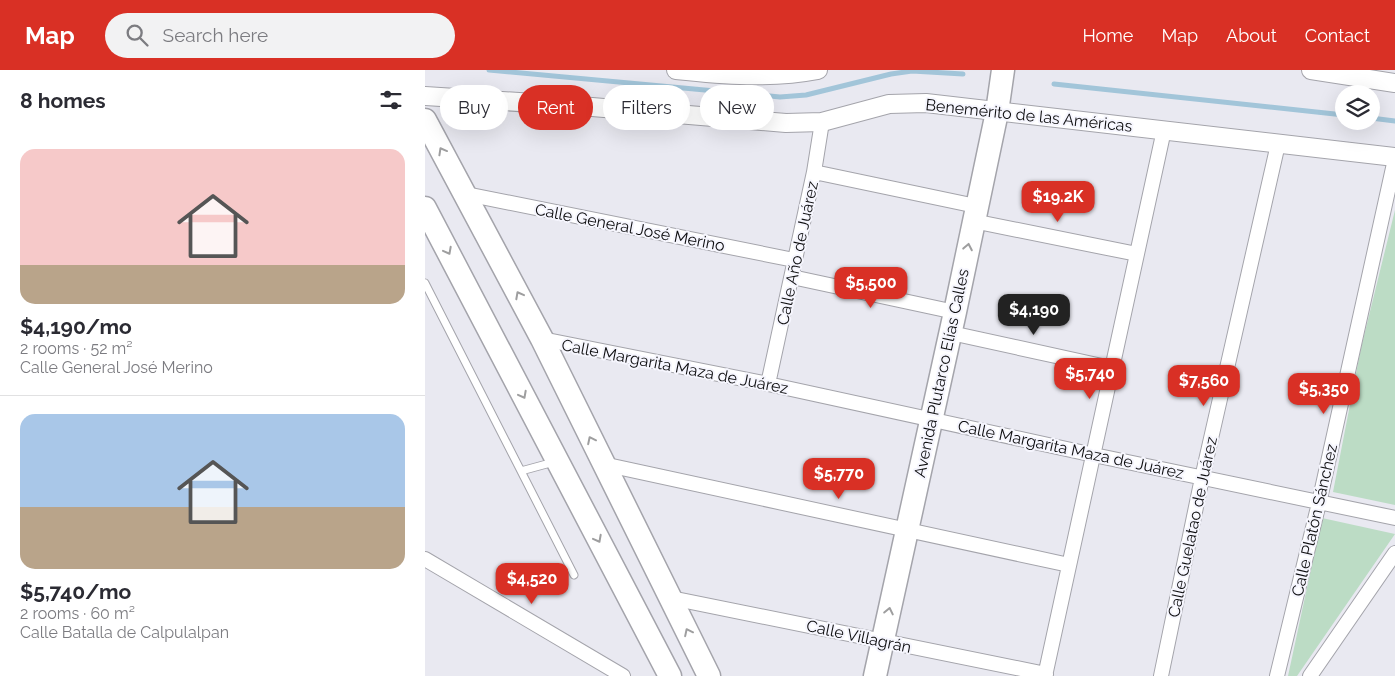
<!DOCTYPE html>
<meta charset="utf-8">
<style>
:root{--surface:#fff;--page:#f2f2f3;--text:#2b2b33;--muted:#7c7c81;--line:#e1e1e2;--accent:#d93025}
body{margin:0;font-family:Raleway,sans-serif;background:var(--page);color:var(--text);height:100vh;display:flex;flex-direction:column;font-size:19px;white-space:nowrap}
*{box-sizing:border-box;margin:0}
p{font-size:16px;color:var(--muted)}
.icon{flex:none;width:28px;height:28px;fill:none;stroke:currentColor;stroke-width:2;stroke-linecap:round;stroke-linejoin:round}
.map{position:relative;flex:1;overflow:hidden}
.side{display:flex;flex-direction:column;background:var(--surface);width:425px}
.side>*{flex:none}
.banner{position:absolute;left:15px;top:15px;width:475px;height:45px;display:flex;gap:10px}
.controls{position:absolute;left:910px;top:15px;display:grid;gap:10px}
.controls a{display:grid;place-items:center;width:45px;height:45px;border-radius:50%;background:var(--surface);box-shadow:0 5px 20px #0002;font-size:25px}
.price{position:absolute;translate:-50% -42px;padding:0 11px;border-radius:10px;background:var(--accent);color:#fff;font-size:16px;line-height:32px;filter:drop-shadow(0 1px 2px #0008)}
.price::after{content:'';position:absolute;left:50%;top:30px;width:15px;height:11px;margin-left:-8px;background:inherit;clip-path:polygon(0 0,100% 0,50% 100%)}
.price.active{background:#222;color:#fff}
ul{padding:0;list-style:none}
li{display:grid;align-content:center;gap:10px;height:265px;padding:0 20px}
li+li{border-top:1px solid var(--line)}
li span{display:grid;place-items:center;height:155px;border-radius:15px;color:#555}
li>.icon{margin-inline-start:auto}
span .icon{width:90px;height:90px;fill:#fffc;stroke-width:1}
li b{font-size:21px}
h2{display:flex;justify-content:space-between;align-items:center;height:60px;padding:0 20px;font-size:21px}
.pill{padding:0 18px;border-radius:22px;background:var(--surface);box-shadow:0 5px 20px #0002;font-size:18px;line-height:45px}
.pill.active{background:var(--accent);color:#fff}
header{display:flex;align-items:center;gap:30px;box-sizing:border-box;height:70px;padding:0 25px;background:var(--accent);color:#fff}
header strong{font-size:24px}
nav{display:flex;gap:28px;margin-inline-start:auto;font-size:18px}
.search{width:350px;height:45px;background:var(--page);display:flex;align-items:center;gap:12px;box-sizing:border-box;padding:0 18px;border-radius:28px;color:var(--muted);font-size:19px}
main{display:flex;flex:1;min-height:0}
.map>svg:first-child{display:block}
</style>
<header>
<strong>Map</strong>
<div class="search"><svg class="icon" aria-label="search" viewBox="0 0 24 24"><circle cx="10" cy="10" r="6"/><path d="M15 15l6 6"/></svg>Search here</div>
<nav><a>Home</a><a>Map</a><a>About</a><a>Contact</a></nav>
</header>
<main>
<section class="side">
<h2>8 homes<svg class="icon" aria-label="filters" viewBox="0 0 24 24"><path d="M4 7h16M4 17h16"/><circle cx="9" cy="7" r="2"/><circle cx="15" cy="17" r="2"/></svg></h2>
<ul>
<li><span style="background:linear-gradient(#f6c9c9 75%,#b9a48a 0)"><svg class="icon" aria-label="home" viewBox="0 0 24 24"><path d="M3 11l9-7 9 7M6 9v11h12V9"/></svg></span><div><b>$4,190/mo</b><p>2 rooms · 52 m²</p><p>Calle General José Merino</p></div></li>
<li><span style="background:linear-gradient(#a9c7e8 60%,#b9a48a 0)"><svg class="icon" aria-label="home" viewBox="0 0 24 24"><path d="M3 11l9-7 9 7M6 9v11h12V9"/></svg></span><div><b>$5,740/mo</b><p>2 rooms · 60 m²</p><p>Calle Batalla de Calpulalpan</p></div></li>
</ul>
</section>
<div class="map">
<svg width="970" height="606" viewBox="0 0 970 606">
<rect width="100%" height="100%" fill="#e9e9f1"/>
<!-- green -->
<path fill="#bcdcc5" d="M970 140V435L908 422 936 278Z
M897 448 970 464 872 606H863Z"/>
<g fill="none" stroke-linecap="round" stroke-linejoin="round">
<!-- stream -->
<path stroke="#a2c5d9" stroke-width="5" d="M64 0 355 27 381 25 466 4 487 1 538 4
M629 14 919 45
M946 48 970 51"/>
<defs>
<path id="service" d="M0 213 149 505
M96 401 129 392"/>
<path id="minor" d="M389 102 551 136
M41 124 369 190
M548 151 712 184
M367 207 530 242
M526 263 686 298
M117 269 343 314 669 385 970 448
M343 314 389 102 397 52
M178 394 644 495
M0 489 198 606
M246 528 621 604
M620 606 739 60
M736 606 777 408 853 74
M852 606 894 433 970 89
M885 606 970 483"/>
<path id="tertiary" d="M251 0C298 5 346 9 393 0
M886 0 970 13
M0 26 155 36 361 53 397 52 464 34 501 33 970 87"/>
<path id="primary" d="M0 50 117 269 284 606
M0 138 245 606
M450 606 530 242 572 42 578 0"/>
</defs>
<!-- service casing -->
<use href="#service" stroke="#a4a4ab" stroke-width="9"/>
<!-- minor casing -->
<use href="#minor" stroke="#a4a4ab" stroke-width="16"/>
<!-- tertiary casing -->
<use href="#tertiary" stroke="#a4a4ab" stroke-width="20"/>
<!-- primary casing -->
<use href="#primary" stroke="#a4a4ab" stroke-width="25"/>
<!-- service -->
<use href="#service" stroke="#fff" stroke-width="7"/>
<!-- minor -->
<use href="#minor" stroke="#fff" stroke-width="14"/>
<!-- tertiary -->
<use href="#tertiary" stroke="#fff" stroke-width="18"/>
<!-- primary -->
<use href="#primary" stroke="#fff" stroke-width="22"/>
</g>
<!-- one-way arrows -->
<defs><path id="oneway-chevron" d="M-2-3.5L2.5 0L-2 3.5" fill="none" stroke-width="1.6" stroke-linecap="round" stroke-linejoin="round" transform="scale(1.25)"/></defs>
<g stroke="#9e9e9f">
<use href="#oneway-chevron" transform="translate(17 81) rotate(-119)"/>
<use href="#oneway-chevron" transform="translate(543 177) rotate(-79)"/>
<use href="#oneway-chevron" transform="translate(23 181) rotate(62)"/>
<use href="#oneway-chevron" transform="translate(94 225) rotate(-118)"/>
<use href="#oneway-chevron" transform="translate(98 325) rotate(62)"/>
<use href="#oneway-chevron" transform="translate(166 370) rotate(-116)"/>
<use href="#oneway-chevron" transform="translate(173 469) rotate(62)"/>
<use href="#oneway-chevron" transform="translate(464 541) rotate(-78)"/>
<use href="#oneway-chevron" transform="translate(263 562) rotate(-116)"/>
</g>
<g text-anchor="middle" stroke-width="4" stroke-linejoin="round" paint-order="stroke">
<!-- street labels -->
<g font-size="16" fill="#0d0d0f" stroke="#f6f6fe">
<text transform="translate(604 45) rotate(6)" y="6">Benemérito de las Américas</text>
<text transform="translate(205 157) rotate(11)" y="6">Calle General José Merino</text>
<text transform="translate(372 183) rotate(-78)" y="6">Calle Año de Juárez</text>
<text transform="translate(250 296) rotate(11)" y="6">Calle Margarita Maza de Juárez</text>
<text transform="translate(516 303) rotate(-78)" y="6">Avenida Plutarco Elías Calles</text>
<text transform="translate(646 379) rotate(12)" y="6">Calle Margarita Maza de Juárez</text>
<text transform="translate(889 450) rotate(-77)" y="6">Calle Platón Sánchez</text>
<text transform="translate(767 457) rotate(-78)" y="6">Calle Guelatao de Juárez</text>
<text transform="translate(434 566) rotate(12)" y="6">Calle Villagrán</text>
</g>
</g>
</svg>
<div class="controls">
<a><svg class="icon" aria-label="layers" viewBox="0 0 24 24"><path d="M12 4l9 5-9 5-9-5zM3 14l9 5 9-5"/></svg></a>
</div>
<b class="price" style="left:633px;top:153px">$19.2K</b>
<b class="price" style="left:446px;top:239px">$5,500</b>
<b class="price active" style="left:609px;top:266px">$4,190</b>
<b class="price" style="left:665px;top:330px">$5,740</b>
<b class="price" style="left:779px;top:337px">$7,560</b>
<b class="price" style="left:899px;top:345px">$5,350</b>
<b class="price" style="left:414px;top:430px">$5,770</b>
<b class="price" style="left:107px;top:535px">$4,520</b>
<div class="banner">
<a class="pill">Buy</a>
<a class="pill active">Rent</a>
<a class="pill">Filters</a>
<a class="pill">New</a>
</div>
</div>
</main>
